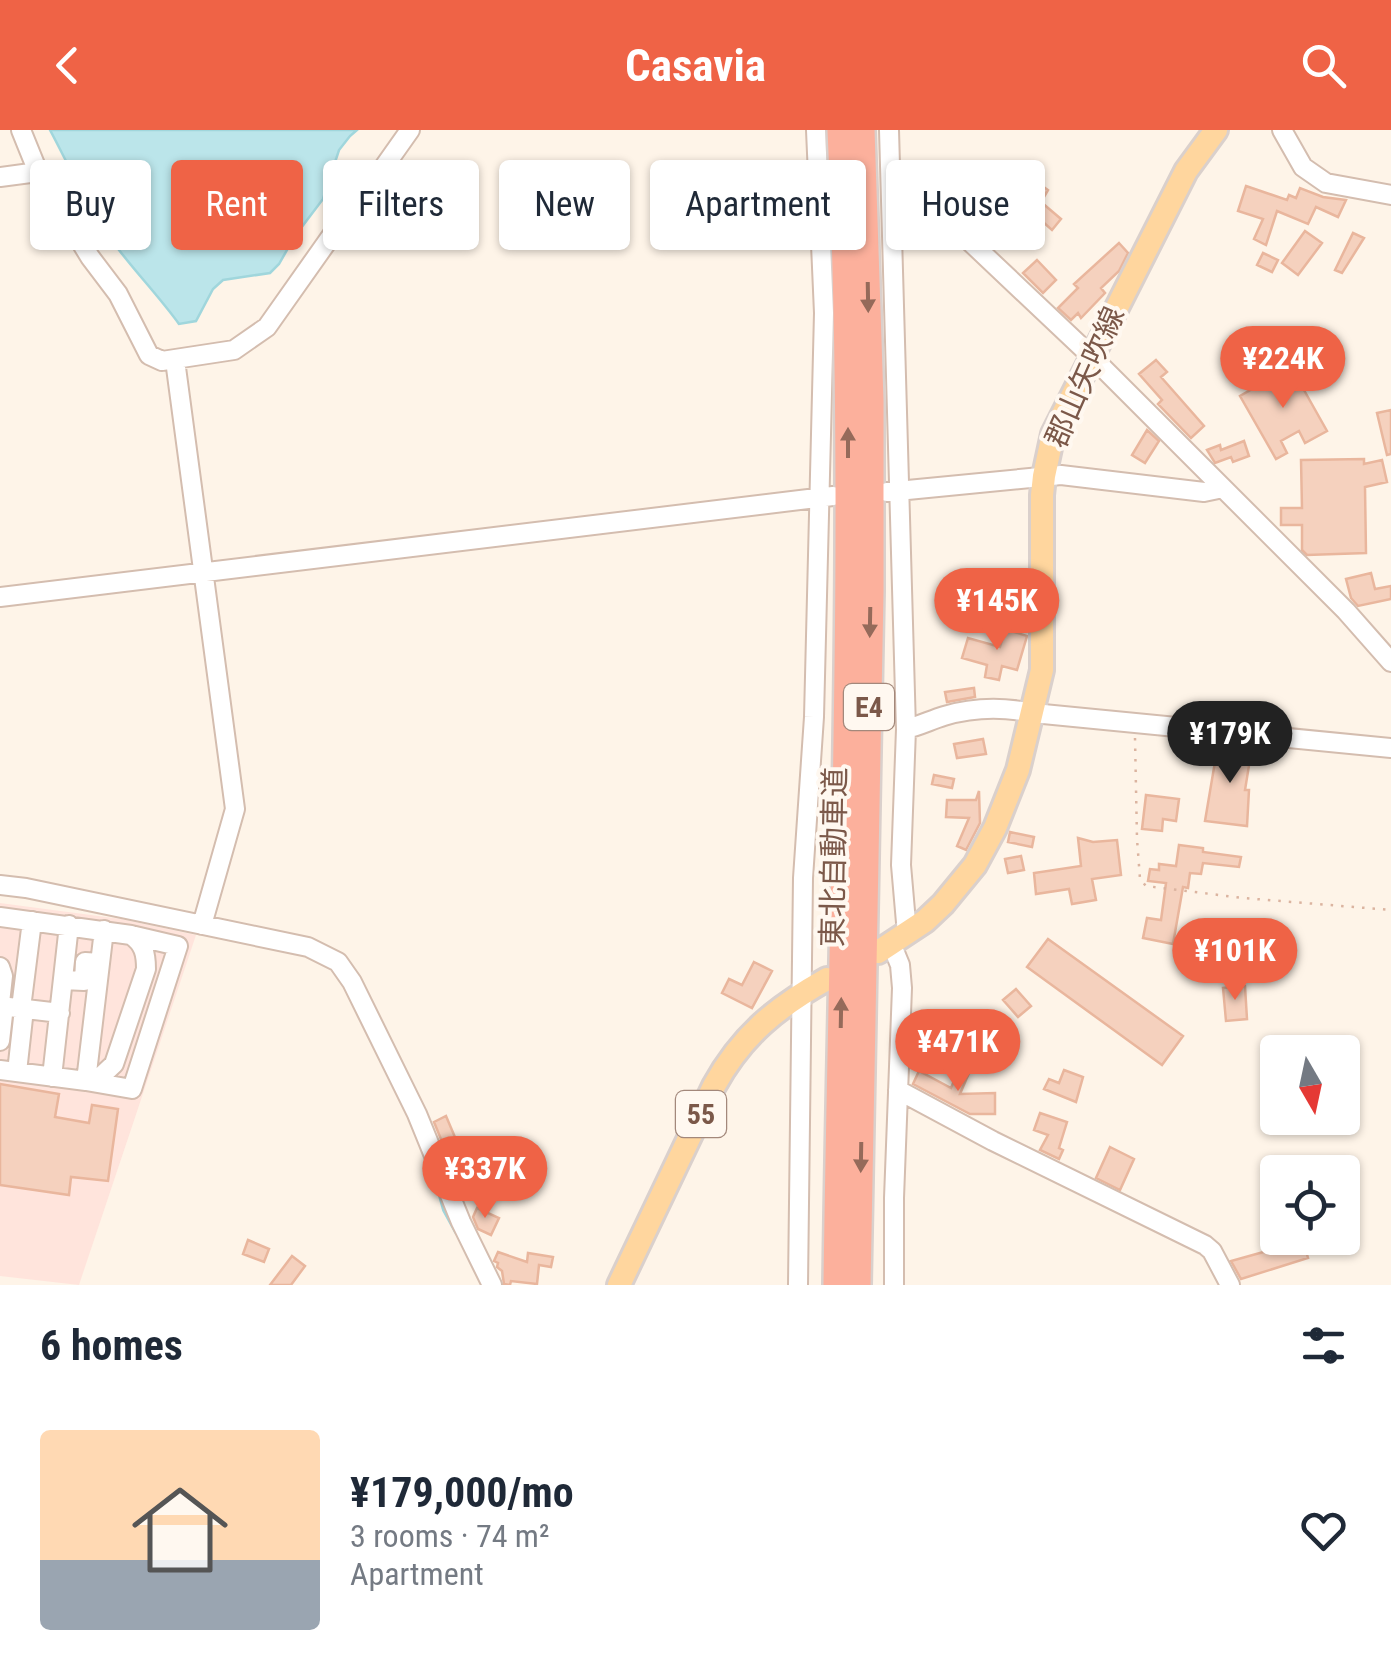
<!DOCTYPE html>
<meta charset="utf-8">
<style>
:root{--surface:#fff;--page:#f2f2f3;--text:#1f2937;--muted:#747a83;--line:#e0e1e3;--accent:#ef6346}
body{margin:0;font-family:"Roboto Condensed","Noto Sans JP",sans-serif;background:var(--page);color:var(--text);height:100vh;display:flex;flex-direction:column;font-size:38px;white-space:nowrap}
*{box-sizing:border-box;margin:0}
p{font-size:32px;color:var(--muted)}
.icon{flex:none;width:55px;height:55px;fill:none;stroke:currentColor;stroke-width:2;stroke-linecap:round;stroke-linejoin:round}
.map{position:relative;height:1155px;overflow:hidden}
.details{display:flex;flex-direction:column;background:var(--surface);flex:1}
.details>*{flex:none}
.guide{position:absolute;left:30px;top:30px;width:1332px;height:90px;display:flex;gap:20px}
.needle{width:65px;rotate:171deg}
.fabs{position:absolute;left:1260px;top:905px;display:grid;gap:20px}
.fabs a{display:grid;place-items:center;width:100px;height:100px;border-radius:10px;background:var(--surface);box-shadow:0 2px 8px #0004;font-size:50px}
.price{position:absolute;translate:-50% -85px;padding:0 22px;border-radius:35px;background:var(--accent);color:#fff;font-size:32px;line-height:65px;filter:drop-shadow(0 2px 5px #0008)}
.price::after{content:'';position:absolute;left:50%;top:60px;width:30px;height:22px;margin-left:-15px;background:inherit;clip-path:polygon(0 0,100% 0,50% 100%)}
.price.on{background:#222;color:#fff}
ul{padding:0;list-style:none}
li{display:flex;align-items:center;gap:30px;height:250px;padding:0 40px}
li+li{border-top:2px solid var(--line)}
li span{display:grid;place-items:center;flex:none;width:280px;height:200px;border-radius:10px;color:#555}
li>.icon{margin-inline-start:auto}
span .icon{width:120px;height:120px;fill:#fffc;stroke-width:1}
li b{font-size:42px}
h2{display:flex;justify-content:space-between;align-items:center;height:120px;padding:0 40px;font-size:42px}
.tag{padding:0 35px;border-radius:10px;background:var(--surface);box-shadow:0 2px 8px #0004;font-size:35px;line-height:90px}
.tag.on{background:var(--accent);color:#fff}
header{display:flex;justify-content:space-between;align-items:center;height:130px;padding:0 40px;background:var(--accent);color:#fff;font-size:45px;font-weight:700}
.map>svg:first-child{display:block}
</style>
<header><svg class="icon" aria-label="back" viewBox="0 0 24 24"><path d="M15 5l-7 7 7 7"/></svg>Casavia<svg class="icon" aria-label="search" viewBox="0 0 24 24"><circle cx="10" cy="10" r="6"/><path d="M15 15l6 6"/></svg></header>
<div class="map">
<svg width="1391" height="1155" viewBox="0 0 1391 1155">
<rect width="100%" height="100%" fill="#fef4e8"/>
<!-- commercial -->
<path fill="#ffe4dc" d="M0 773 121 789 196 805 79 1155 0 1146Z"/>
<!-- water -->
<path fill="#bbe5ea" stroke="#a0d6dc" stroke-width="2.5" d="M50 0H357L350 6 339 20 323 69 295 106 279 134 270 143 223 150 213 159 196 191 179 194C153 158 120 127 98 89 80 61 66 30 50 0Z"/>
<g fill="none" stroke-linecap="round" stroke-linejoin="round">
<!-- stream -->
<path stroke="#a0d6dc" stroke-width="4" d="M437 1055 444 1080 456 1102"/>
</g>
<!-- building -->
<path fill="#f5d1be" stroke="#e9b69d" stroke-width="2.5" d="M1031 48 1048 60 1041 72 1061 89 1052 100 1033 83 1026 80 1003 106 993 97 1012 77Z
M1246 56 1287 70 1289 65 1296 68 1300 58 1323 67 1346 70 1338 87 1316 77 1308 94 1277 81 1266 115 1254 109 1263 89 1238 81Z
M1305 101 1322 113 1298 145 1282 133Z
M1353 103 1364 108 1342 143 1335 140Z
M1119 113 1128 123 1119 141 1101 158 1105 163 1081 188 1078 183 1071 190 1058 178 1078 158 1074 154Z
M1263 123 1278 130 1272 142 1257 135Z
M1037 130 1056 150 1043 163 1023 143Z
M1156 230 1167 242 1161 247 1204 296 1191 308 1158 274 1162 270 1139 244Z
M1291 237 1327 301 1305 313 1299 301 1281 311 1287 323 1276 329 1240 266Z
M1391 280V324L1387 325 1377 283Z
M1147 300 1159 311 1145 333 1132 325Z
M1244 311 1249 326 1233 332 1231 327 1215 333 1207 320 1220 315 1221 320Z
M1364 329V334L1382 330 1387 352 1365 357 1366 423 1307 425 1302 420V395H1281V378H1302L1301 330Z
M1371 443 1375 459 1391 456V469L1358 476 1351 468 1346 449Z
M1005 499 1027 506 1017 540 1002 536 999 550 985 547 987 535 962 528 968 508 1000 517Z
M974 558 975 567 947 572 945 562Z
M983 609 986 624 957 628 954 614Z
M1218 614 1252 617 1245 660H1249L1247 696 1205 691Z
M934 645 954 649 952 658 932 654Z
M979 661 980 693 966 720 957 716 969 688 946 687 947 670H976Z
M1146 665 1179 669 1176 691 1163 689 1162 701 1142 699Z
M1010 702 1034 707 1032 717 1008 712Z
M1078 708 1093 712 1117 710 1121 745 1092 749 1096 770 1072 774 1069 759 1036 764 1034 743 1081 736Z
M1179 715 1203 718V722L1241 727 1239 737 1203 733 1201 744 1190 743 1188 758 1183 757 1173 814 1143 808 1147 788 1161 790 1166 753 1148 751 1150 739 1159 740V734L1176 736Z
M1021 726 1024 740 1008 743 1005 729Z
M1048 809 1183 906 1162 935 1027 837Z
M754 832 772 841 752 878 722 863 729 849 742 855Z
M1245 856 1247 889 1226 891 1223 858Z
M1016 859 1031 876 1018 887 1003 870Z
M959 939 969 943 960 964 995 963V984H970L913 954 919 941 951 958Z
M1064 940 1083 947 1076 972 1044 959 1049 949 1059 953Z
M0 954 59 964 55 987 89 993 92 975 118 979 108 1051 71 1047 69 1065 0 1055Z
M1040 983 1067 992 1059 1018 1063 1020 1059 1029 1040 1020 1048 1005 1034 1000Z
M446 986 457 1012 451 1014 454 1021 447 1024 434 992Z
M1110 1017 1134 1029 1120 1060 1096 1048Z
M477 1078 499 1088 491 1105 478 1099 473 1087Z
M248 1110 269 1119 264 1132 243 1124Z
M1303 1111 1308 1128 1241 1149 1231 1131Z
M498 1122 527 1132 528 1123 553 1127 551 1137 539 1135 537 1154 511 1151 510 1155 504 1154 502 1141 497 1137 498 1133 494 1131Z
M292 1126 305 1136 291 1155H270Z"/>
<g fill="none" stroke-linecap="round" stroke-linejoin="round">
<defs>
<path id="minor" d="M21 0 38 42 90 127 118 164 149 225 162 231 234 220 267 197 363 61 374 51 410 0
M889 0 906 599 901 735 907 804
M1282 0 1303 37 1326 53 1391 65
M890 36 1091 226 1346 481 1391 532
M0 47 38 42
M175 230 235 679 202 795
M887 362 1061 345 1204 362 1223 358
M0 467 833 366
M906 599C919 596 931 590 944 586 974 577 1004 577 1033 583L1391 618
M0 755 26 758 308 817 338 832 352 852 417 984 461 1092 492 1155
M0 787 131 805C144 814 146 824 146 839L114 934 97 950 86 951 0 940
M104 800 86 951 132 959 178 816 131 805
M891 813 900 835 902 858 894 1068V1155
M0 837 3 846 0 873
M63 850 84 851 85 832 100 833
M0 876 60 883
M21 878 32 791
M0 911 4 876
M17 942 24 879
M52 947 69 795
M898 960 993 1011 1205 1115 1212 1121 1230 1155
M798 1155 803 748 814 587 824 183 816 0"/>
<path id="major" d="M878 822 925 791 943 774 975 735 995 698 1018 640 1042 540V365L1044 346 1053 304 1186 41 1216 0
M619 1155 714 956C742 905 777 877 827 849"/>
<path id="highway" d="M836 1155C841 770 858 385 840 0
M858 1155 871 461V271L862 0"/>
</defs>
<!-- minor casing -->
<use href="#minor" stroke="#d4bdaf" stroke-width="22"/>
<!-- major casing -->
<use href="#major" stroke="#dad0cc" stroke-width="28"/>
<!-- highway casing -->
<use href="#highway" stroke="#dad0cc" stroke-width="30"/>
<!-- path -->
<path stroke="#dbb4a0" stroke-width="2.5" stroke-dasharray="2.5 8" stroke-linecap="butt" d="M1135 608 1137 709 1140 749 1146 756 1243 768 1391 780"/>
<!-- minor -->
<use href="#minor" stroke="#fff" stroke-width="18"/>
<!-- major -->
<use href="#major" stroke="#ffd69e" stroke-width="22"/>
<!-- highway -->
<use href="#highway" stroke="#fcb09c" stroke-width="25"/>
</g>
<!-- one-way arrows -->
<defs><path id="oneway-solid" d="M-6-.8H1V-3.2L6.5 0L1 3.2V.8H-6Z" transform="scale(2.5)"/></defs>
<g fill="#956a5a">
<use href="#oneway-solid" transform="translate(868 167) rotate(89)"/>
<use href="#oneway-solid" transform="translate(848 313) rotate(-90)"/>
<use href="#oneway-solid" transform="translate(870 492) rotate(91)"/>
<use href="#oneway-solid" transform="translate(841 883) rotate(-89)"/>
<use href="#oneway-solid" transform="translate(861 1027) rotate(91)"/>
</g>
<g text-anchor="middle" stroke-width="8" stroke-linejoin="round" paint-order="stroke">
<!-- shield labels -->
<g fill="#fff8f0" stroke="#a3887b" stroke-width="2.5">
<rect x="844" y="554" width="50" height="46" rx="8"/>
<rect x="676" y="961" width="50" height="46" rx="8"/>
</g>
<g font-size="28" font-weight="bold" fill="#7b5849">
<text x="869" y="587">E4</text>
<text x="701" y="994">55</text>
</g>
<!-- street labels -->
<g font-size="30" fill="#7b5849" stroke="#fff8f0">
<text transform="translate(1085 247) rotate(-66)" y="10">郡山矢吹線</text>
<text transform="translate(834 727) rotate(-89)" y="10">東北自動車道</text>
</g>
</g>
</svg>
<div class="fabs">
<a><svg class="needle" viewBox="-14 -14 28 28"><path d="M0-13l5 13h-10z" fill="#e53935"/><path d="M0 13l5-13h-10z" fill="#747a83"/></svg></a>
<a><svg class="icon" aria-label="locate" viewBox="0 0 24 24"><circle cx="12" cy="12" r="6"/><path d="M12 2v4M12 18v4M2 12h4M18 12h4"/></svg></a>
</div>
<b class="price" style="left:1283px;top:281px">¥224K</b>
<b class="price" style="left:997px;top:523px">¥145K</b>
<b class="price on" style="left:1230px;top:656px">¥179K</b>
<b class="price" style="left:1235px;top:873px">¥101K</b>
<b class="price" style="left:958px;top:964px">¥471K</b>
<b class="price" style="left:485px;top:1091px">¥337K</b>
<div class="guide">
<a class="tag">Buy</a>
<a class="tag on">Rent</a>
<a class="tag">Filters</a>
<a class="tag">New</a>
<a class="tag">Apartment</a>
<a class="tag">House</a>
</div>
</div>
<section class="details">
<h2>6 homes<svg class="icon" aria-label="filters" viewBox="0 0 24 24"><path d="M4 7h16M4 17h16"/><circle cx="9" cy="7" r="2"/><circle cx="15" cy="17" r="2"/></svg></h2>
<ul>
<li><span style="background:linear-gradient(#ffd9b3 65%,#9aa5b1 0)"><svg class="icon" aria-label="home" viewBox="0 0 24 24"><path d="M3 11l9-7 9 7M6 9v11h12V9"/></svg></span><div><b>¥179,000/mo</b><p>3 rooms · 74 m²</p><p>Apartment</p></div><svg class="icon" aria-label="heart" viewBox="0 0 24 24"><path d="M12 20l-8-8c-3-5 5-10 8-4 3-6 11-1 8 4z"/></svg></li>
</ul>
</section>
